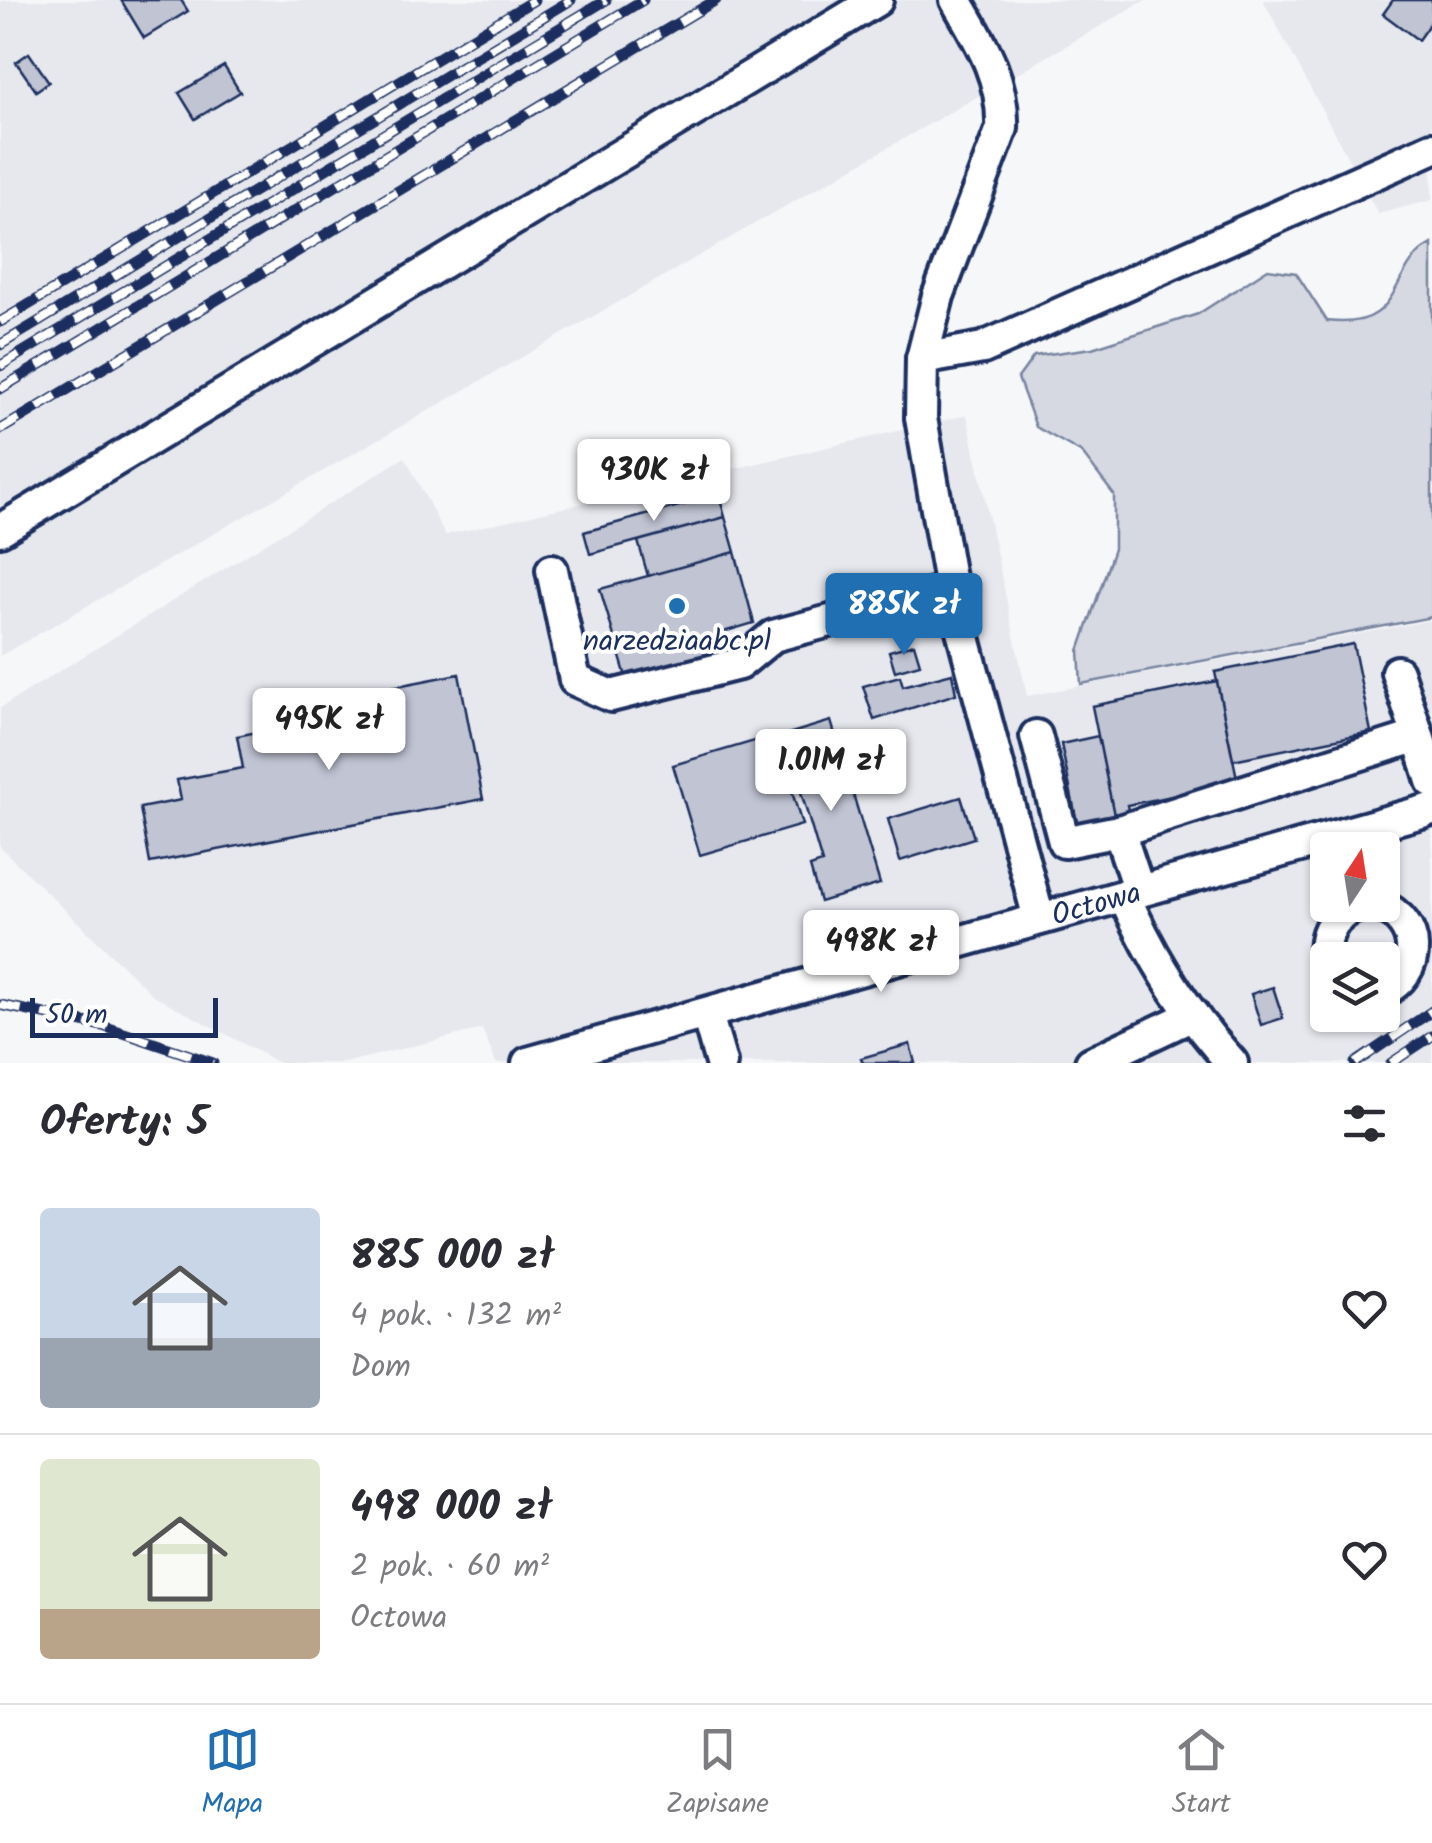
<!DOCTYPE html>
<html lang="pl">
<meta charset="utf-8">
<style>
:root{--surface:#fff;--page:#f7f7f7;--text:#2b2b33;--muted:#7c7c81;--line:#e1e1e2;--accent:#1f6fb2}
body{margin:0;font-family:Kalam,sans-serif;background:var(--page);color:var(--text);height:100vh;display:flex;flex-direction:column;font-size:38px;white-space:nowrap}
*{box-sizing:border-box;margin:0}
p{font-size:32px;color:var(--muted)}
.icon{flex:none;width:55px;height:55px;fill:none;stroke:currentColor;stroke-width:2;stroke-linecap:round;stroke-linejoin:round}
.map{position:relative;height:1063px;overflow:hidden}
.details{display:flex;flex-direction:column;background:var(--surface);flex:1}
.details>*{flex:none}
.needle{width:65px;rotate:12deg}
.buttons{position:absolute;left:1310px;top:832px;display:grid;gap:20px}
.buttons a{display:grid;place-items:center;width:90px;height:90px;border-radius:10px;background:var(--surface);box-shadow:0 2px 8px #0004;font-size:50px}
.scale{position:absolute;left:30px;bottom:25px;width:188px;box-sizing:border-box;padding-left:10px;border:5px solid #1b2f5e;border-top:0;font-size:28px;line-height:35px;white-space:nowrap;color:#1b2f5e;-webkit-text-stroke:8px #fff;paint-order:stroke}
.price{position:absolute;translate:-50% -85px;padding:0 22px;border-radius:10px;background:#fff;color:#222;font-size:32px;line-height:65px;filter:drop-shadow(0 2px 5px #0008)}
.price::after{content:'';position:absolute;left:50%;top:60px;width:30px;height:22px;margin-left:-15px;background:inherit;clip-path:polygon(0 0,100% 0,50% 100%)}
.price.on{background:var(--accent);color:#fff}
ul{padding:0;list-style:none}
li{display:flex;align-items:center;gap:30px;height:250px;padding:0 40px}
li+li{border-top:2px solid var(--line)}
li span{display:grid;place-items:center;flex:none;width:280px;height:200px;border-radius:10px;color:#555}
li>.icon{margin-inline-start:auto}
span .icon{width:120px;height:120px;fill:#fffc;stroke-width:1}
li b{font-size:42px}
h2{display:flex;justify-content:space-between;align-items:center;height:120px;padding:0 40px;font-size:42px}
.menu{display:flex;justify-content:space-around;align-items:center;height:140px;border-top:2px solid var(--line);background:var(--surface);font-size:28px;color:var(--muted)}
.menu a{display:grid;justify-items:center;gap:5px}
.menu .on{color:var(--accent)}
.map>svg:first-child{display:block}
</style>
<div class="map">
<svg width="1432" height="1063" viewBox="0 0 1432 1063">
<rect width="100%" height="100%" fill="#f6f7f9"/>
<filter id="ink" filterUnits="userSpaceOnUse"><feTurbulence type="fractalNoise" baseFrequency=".01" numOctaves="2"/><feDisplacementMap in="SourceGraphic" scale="20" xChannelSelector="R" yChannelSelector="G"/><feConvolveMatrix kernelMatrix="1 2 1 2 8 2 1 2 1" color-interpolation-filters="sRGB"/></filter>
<g filter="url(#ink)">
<!-- built -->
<path fill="#e6e8ee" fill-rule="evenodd" d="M4 0H1146L0 656V2Z
M1263 0H1432V200L1378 214Z
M967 415 1027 696 1432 620V1063H496L482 1029 344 1063H279L153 995 0 847V708L405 457 445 535ZM1328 850H1382V905H1328ZM1328 960H1382V1015H1328Z"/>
<!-- green -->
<path fill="#d6d9e2" stroke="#7884a0" stroke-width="2.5" d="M1432 244V617L1081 684 1079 651 1114 549V495L1082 453 1036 427 1018 378 1034 356 1092 348 1198 314 1268 269 1296 273 1327 321C1407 331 1386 268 1432 244Z"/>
<!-- building -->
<path fill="#c0c4d3" stroke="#1b2f5e" stroke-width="2.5" d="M121 0H181L188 11 144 38Z
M1393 0H1432V20L1418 40 1383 14Z
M29 53 49 82 36 91 16 62Z
M224 66 240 92 195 119 179 93Z
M719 495 725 517 590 554 584 532Z
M725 517 735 552 648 576 638 541Z
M735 552 754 623 723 632 728 653 627 680 600 589Z
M914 644 920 664 895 671 889 651Z
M1353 644 1371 732 1233 760 1215 672Z
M952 673 956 694 874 720 863 686 900 676 903 686Z
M459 674 483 799 150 863 140 808 181 800 177 780 243 768 237 736 328 718 325 700Z
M1217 681 1238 783 1127 805 1130 821 1116 825 1092 706Z
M831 721 880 884 820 902 810 867 822 863 784 735Z
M775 735 802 825 700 855 673 765Z
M1098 736 1116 825 1079 832 1061 744Z
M961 797 974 838 900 861 888 819Z
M1273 987 1283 1018 1261 1025 1251 994Z
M910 1044 915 1063H863L861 1058Z"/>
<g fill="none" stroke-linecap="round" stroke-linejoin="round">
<defs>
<g id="minor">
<path d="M922 359 938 296 1002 128C1004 78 980 41 956 0"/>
<path d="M0 530 877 0"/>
<path d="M552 570 575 680 611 696 739 664 773 636 951 589"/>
<path d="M1036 736 1064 842 1119 831 1139 891"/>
<path d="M1418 736 1432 781"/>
<path d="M1119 831 1418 736 1397 672"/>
<path d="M1124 895C1151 957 1187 1014 1232 1063"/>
<path d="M1380 905C1422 924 1423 971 1382 992"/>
<path d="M1039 919 951 589 921 418 922 359 983 348 1432 148"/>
<path d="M1328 968C1320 938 1330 916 1359 905"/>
<path d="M707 1014 721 1063"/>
<path id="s1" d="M528 1063 1432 809"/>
<path d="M1091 1063 1193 1015"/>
</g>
</defs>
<!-- minor casing -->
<use href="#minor" stroke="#1b2f5e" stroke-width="38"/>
<!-- minor -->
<use href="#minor" stroke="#fff" stroke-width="30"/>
<defs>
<path id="rail" d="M0 322 534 0
M0 345 571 0
M0 366 606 0
M0 389 643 0
M0 430 716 0
M0 1005 103 1026 213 1063
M1355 1063 1432 1011
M1391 1063 1432 1036"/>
</defs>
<!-- rail casing -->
<use href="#rail" stroke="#1b2f5e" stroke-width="11"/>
<!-- rail -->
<use href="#rail" stroke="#fff" stroke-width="8" stroke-dasharray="22" stroke-linecap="butt"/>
</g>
</g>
<!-- markers -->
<circle fill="#1f6fb2" stroke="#fff" stroke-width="4" cx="677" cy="606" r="10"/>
<g text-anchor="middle" stroke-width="8" stroke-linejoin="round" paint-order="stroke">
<!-- poi labels -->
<g font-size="30" fill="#1b2f5e" stroke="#fff">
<text x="677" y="650">narzedziaabc.pl</text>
</g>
<!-- street labels -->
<g font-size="30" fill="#1b2f5e" stroke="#fff">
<text dy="10" stroke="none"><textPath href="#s1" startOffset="590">Octowa</textPath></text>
</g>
</g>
</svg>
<div class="buttons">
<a><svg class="needle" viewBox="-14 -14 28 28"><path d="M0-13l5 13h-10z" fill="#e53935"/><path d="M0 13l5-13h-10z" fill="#7c7c81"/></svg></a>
<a><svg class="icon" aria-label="layers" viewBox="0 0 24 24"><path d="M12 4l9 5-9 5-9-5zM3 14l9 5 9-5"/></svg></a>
</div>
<div class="scale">50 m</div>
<b class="price" style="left:654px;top:524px">930K zł</b>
<b class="price on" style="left:904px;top:658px">885K zł</b>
<b class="price" style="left:329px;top:773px">495K zł</b>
<b class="price" style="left:831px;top:814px">1.01M zł</b>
<b class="price" style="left:881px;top:995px">498K zł</b>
</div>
<section class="details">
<h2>Oferty: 5<svg class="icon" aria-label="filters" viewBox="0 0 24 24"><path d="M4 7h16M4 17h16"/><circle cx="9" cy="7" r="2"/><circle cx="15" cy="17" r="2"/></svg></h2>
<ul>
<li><span style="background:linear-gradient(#c9d6e8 65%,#9aa5b1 0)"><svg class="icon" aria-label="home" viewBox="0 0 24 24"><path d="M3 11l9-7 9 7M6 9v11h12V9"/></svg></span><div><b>885 000 zł</b><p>4 pok. · 132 m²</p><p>Dom</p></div><svg class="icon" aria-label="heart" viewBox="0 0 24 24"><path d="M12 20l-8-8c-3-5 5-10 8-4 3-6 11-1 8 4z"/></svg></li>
<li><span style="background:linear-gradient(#dfe7d0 75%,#b9a48a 0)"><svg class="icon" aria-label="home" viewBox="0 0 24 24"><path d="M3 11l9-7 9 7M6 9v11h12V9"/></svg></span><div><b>498 000 zł</b><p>2 pok. · 60 m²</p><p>Octowa</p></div><svg class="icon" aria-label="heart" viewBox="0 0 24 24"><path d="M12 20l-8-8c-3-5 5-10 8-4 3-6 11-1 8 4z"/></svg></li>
</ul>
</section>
<nav class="menu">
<a class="on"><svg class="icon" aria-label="map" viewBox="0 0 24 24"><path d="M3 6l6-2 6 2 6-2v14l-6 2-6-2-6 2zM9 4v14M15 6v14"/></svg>Mapa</a>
<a><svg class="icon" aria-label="saved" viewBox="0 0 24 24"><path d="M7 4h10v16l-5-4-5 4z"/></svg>Zapisane</a>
<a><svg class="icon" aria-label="home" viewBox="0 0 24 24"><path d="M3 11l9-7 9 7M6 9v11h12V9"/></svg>Start</a>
</nav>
